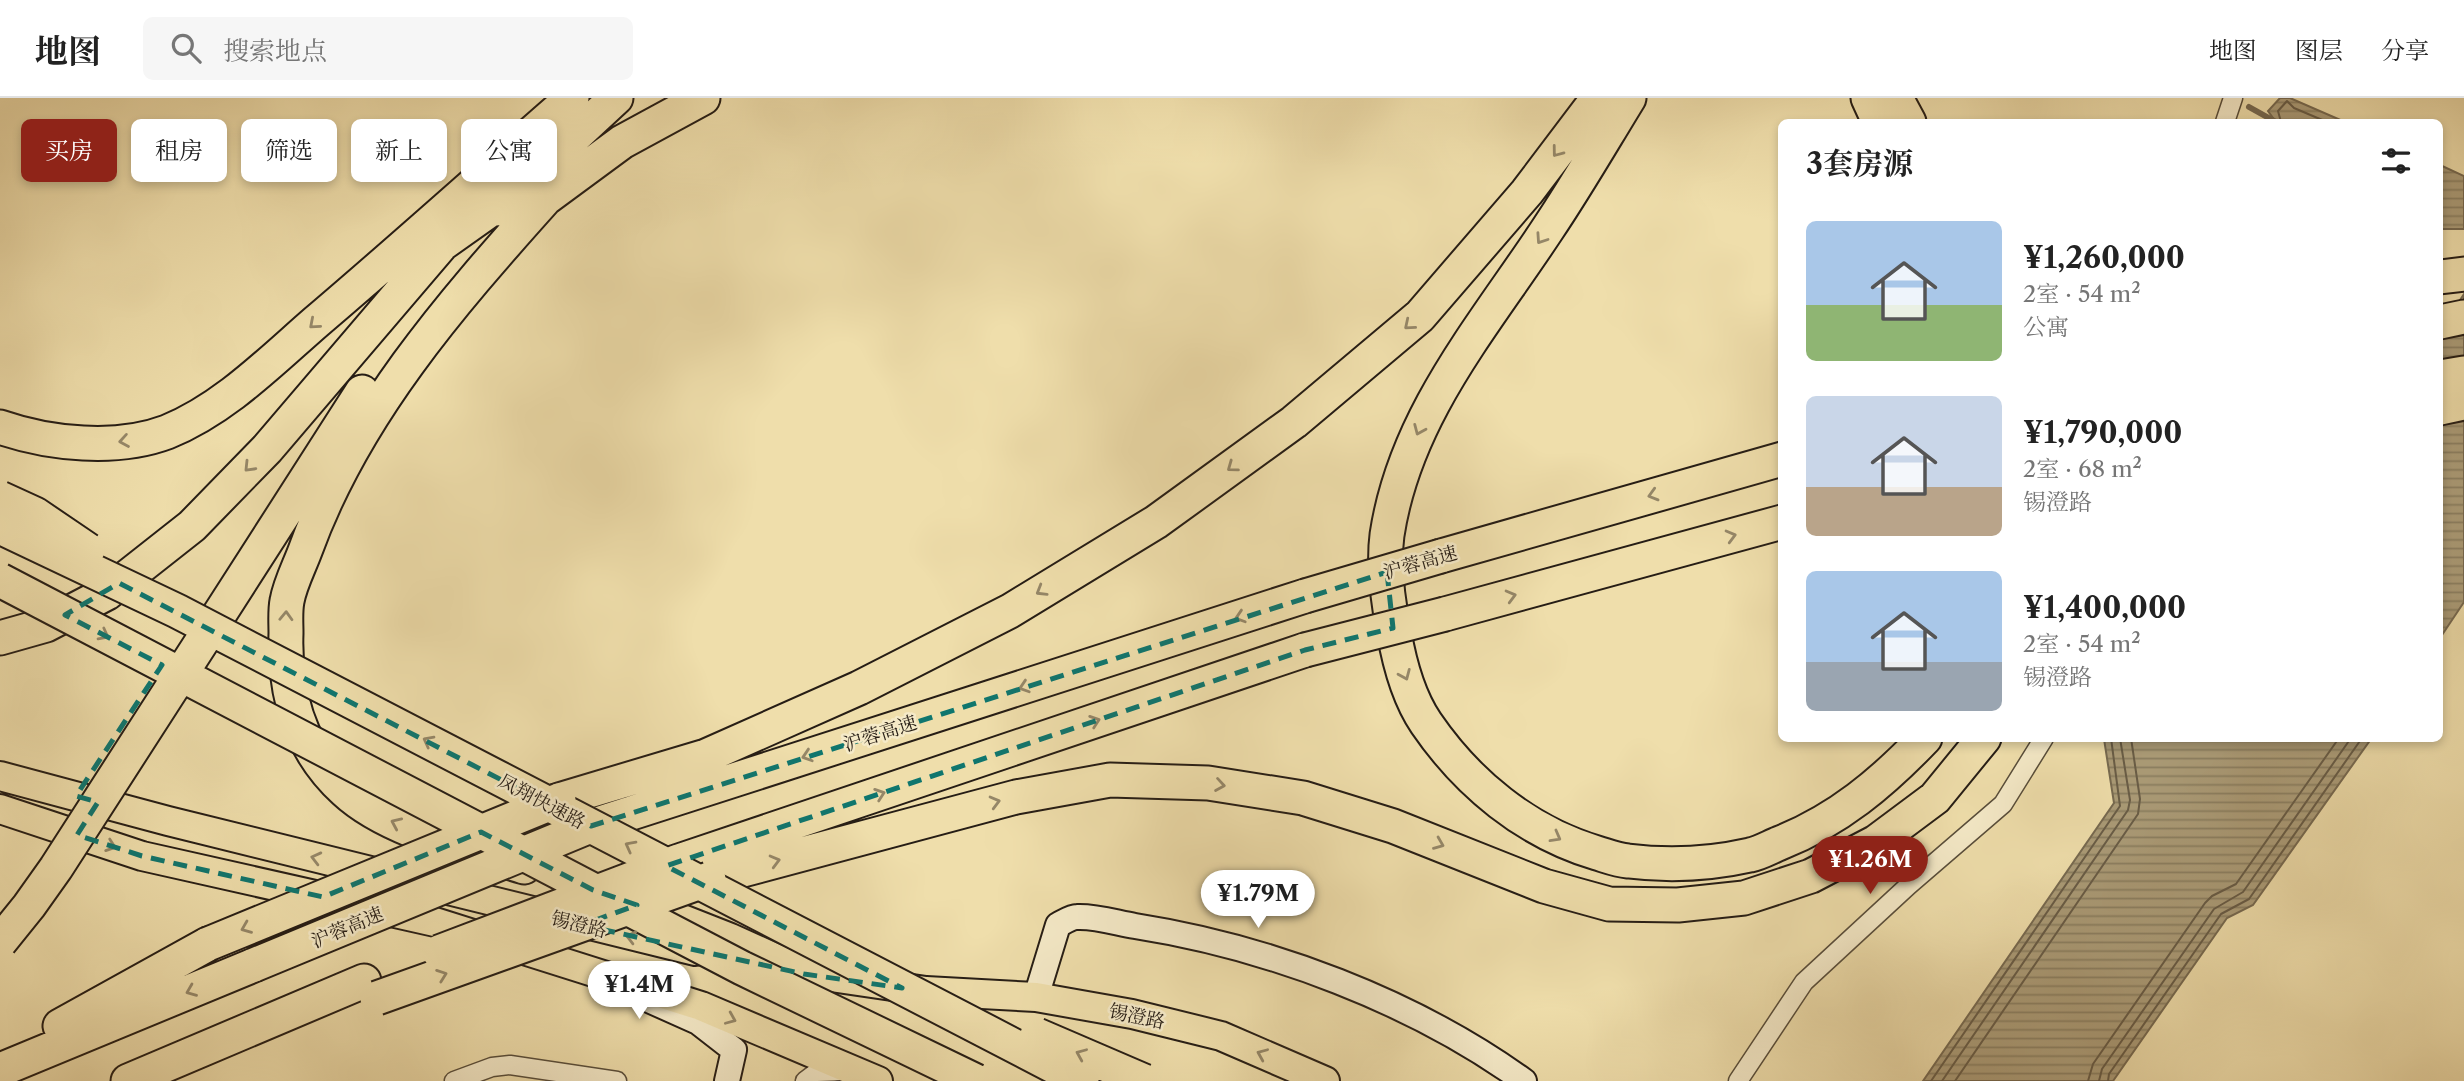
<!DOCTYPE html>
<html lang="zh">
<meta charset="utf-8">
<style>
:root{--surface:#fff;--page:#f6f6f6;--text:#222;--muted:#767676;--line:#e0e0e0;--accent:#8f2418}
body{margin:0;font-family:"Libre Caslon Text","Noto Serif SC",serif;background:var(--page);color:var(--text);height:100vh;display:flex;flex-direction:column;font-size:26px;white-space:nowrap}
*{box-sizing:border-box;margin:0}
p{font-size:23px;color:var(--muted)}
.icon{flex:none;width:38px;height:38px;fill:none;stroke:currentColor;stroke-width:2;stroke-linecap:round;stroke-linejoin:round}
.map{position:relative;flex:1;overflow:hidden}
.side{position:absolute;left:1778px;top:21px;width:665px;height:623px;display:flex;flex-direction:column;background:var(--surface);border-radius:10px;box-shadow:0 4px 10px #0003}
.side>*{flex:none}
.hud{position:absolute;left:21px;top:21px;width:665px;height:63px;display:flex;gap:14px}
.price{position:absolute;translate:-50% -60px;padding:0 16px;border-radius:24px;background:#fff;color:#222;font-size:23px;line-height:46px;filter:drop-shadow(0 2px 4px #0008)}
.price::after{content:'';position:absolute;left:50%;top:42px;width:21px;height:16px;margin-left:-10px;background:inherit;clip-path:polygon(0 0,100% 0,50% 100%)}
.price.selected{background:var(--accent);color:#fff}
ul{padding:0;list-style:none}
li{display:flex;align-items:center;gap:21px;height:175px;padding:0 28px}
li span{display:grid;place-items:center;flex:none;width:196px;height:140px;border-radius:10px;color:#555}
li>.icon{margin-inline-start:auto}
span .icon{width:84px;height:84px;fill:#fffc;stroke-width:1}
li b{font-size:30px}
h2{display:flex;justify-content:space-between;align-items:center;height:84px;padding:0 28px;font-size:30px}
.tag{padding:0 24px;border-radius:10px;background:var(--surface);box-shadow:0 4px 10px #0003;font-size:24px;line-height:63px}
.tag.selected{background:var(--accent);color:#fff}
header{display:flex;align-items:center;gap:42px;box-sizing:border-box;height:98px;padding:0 35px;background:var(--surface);border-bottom:2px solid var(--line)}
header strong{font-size:33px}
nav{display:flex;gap:38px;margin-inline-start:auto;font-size:24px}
.search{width:490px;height:63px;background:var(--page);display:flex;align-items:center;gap:18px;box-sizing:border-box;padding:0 24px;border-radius:10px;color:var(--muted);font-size:26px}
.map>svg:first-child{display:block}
</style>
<header>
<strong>地图</strong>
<div class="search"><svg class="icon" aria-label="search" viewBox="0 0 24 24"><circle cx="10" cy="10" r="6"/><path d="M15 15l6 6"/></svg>搜索地点</div>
<nav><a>地图</a><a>图层</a><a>分享</a></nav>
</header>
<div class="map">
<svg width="2464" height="983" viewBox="0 0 2464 983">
<defs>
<pattern id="water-rules" width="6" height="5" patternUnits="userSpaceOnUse" patternTransform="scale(1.75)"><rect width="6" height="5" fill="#ab9c78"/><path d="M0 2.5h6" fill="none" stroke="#8b7f61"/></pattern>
</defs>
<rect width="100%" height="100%" fill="#efdeab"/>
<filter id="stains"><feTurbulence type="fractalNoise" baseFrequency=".00286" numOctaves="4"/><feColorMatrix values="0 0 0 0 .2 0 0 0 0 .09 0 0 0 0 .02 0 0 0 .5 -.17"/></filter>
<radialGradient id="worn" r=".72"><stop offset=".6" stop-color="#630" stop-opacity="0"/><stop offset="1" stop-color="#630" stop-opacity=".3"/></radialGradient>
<!-- water -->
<path fill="url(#water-rules)" stroke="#766950" stroke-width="2" d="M2280 0H2290L2345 24H2276L2268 13Z
M2440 67 2464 78V131H2440Z
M2464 196V504L2440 540V232Z
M2104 641H2371L2253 807 2227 820 2113 983H1923L2114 705Z"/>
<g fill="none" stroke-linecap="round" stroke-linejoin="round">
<!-- shore -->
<path stroke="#685c46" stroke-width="2" d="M2281 24 2278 13 2287 3 2294 10 2327 24
M1931 983 2120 708 2111 640
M1942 983 2128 712 2130 702 2120 640
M1955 983 2138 716 2140 701 2131 640
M2088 983 2093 966 2205 805 2212 798 2236 786 2339 640
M2099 983 2102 971 2214 811 2243 794 2351 640
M2108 983 2109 976 2221 816 2249 801 2362 640"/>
<!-- stream -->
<path stroke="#766950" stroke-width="6" d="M2249 9 2276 24"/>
<defs>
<path id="street" d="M2225 24 2233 0
M454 983 492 969 510 967 617 983
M805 983 817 974 844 973
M1738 983 1804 884 1909 787 2003 706 2044 640"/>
<path id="secondary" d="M1036 899 1058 827C1064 824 1071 819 1077 819 1096 818 1117 825 1135 828 1269 849 1413 903 1524 983
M651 903 698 924 734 952 727 983"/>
<path id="primary" d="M0 678 168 723 695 853
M0 711 142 758 435 824 701 908 878 983
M783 872 926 893 1036 899 1132 916 1221 938 1325 983"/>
<path id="highway" d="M1629 0C1602 44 1576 89 1547 132 1483 229 1405 318 1387 437 1383 468 1388 504 1394 534 1399 563 1409 600 1426 625 1467 685 1526 734 1597 755 1607 758 1617 762 1628 763 1668 768 1710 766 1750 757 1760 755 1770 749 1780 745 1838 722 1882 685 1925 640
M1868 0 1879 24
M1896 0 1909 24
M496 111 616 0
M527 114 622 44 703 0
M2440 179 2464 176
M2440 224 2464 219
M2440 279 2464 275
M2440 310 2464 305
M0 329C49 346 117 353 167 334 224 311 270 264 316 224 402 151 486 75 572 0
M1441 458 1782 361
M1445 516 1782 424
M208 534 362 294
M0 540 46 527 107 495 192 428 267 351 442 146 511 97
M559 702 706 658 859 590 1010 513 1156 424 1294 324 1420 218 1527 94 1598 0
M588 729 1305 498
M676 764 1305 552
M524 769C468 751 388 733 345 693 299 651 284 594 286 535 286 525 285 513 287 503 290 486 299 469 305 453 354 317 450 207 545 101
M709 781 1016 699 1110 682 1208 685 1303 700 1393 728 1544 788 1609 806 1678 807 1744 800 1811 778 1876 744 1935 700 1984 640
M668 818 729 842 804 876
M60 928 208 846
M0 972 254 867
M128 983 364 883"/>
</defs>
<!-- street casing -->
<use href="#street" stroke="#584d3a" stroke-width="21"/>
<!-- secondary casing -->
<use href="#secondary" stroke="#261d15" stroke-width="28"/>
<!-- primary casing -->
<use href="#primary" stroke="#261d15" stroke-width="32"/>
<!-- highway casing -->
<use href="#highway" stroke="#261d15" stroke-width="37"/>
<!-- street -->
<use href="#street" stroke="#f5eac8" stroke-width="18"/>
<!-- secondary -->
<use href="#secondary" stroke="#f5eac8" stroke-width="24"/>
<!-- primary -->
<use href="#primary" stroke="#efdeab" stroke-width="28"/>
<!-- highway -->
<use href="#highway" stroke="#efdeab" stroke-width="33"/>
<defs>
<path id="highway-bridge" d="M0 400 35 416 88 452
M0 429 177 513 1082 983
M0 482 742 870 976 983
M1305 498 1441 458
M1305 552 1445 516
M0 844 29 808 56 770 208 534
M208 846 559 702
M439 854 676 764
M254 867 588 729
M377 900 709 781
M1037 937 1144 983"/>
</defs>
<!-- highway-bridge casing -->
<use href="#highway-bridge" stroke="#261d15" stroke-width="37" stroke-linecap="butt"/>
<!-- highway-bridge -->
<use href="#highway-bridge" stroke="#efdeab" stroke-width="33"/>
</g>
<!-- one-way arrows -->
<defs><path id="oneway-chevron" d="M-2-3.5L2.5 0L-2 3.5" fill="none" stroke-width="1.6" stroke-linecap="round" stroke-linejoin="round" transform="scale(1.75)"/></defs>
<g stroke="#958768">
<use href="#oneway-chevron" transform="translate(1557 54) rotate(127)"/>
<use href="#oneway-chevron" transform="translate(1541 141) rotate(124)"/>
<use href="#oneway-chevron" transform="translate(314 226) rotate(139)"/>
<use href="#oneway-chevron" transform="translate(1409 227) rotate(140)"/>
<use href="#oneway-chevron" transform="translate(1419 332) rotate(113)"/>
<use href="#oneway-chevron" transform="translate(124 343) rotate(170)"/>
<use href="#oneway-chevron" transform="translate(249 369) rotate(134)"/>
<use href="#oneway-chevron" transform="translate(1232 369) rotate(144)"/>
<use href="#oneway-chevron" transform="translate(1653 397) rotate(164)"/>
<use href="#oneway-chevron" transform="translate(1731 438) rotate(-15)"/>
<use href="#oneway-chevron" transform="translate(1041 493) rotate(149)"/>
<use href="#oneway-chevron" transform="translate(1511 498) rotate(-15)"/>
<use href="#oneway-chevron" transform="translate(286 518) rotate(-88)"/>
<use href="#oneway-chevron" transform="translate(1240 519) rotate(162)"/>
<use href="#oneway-chevron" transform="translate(104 537) rotate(28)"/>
<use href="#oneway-chevron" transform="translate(1405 577) rotate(67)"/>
<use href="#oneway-chevron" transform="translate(1024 589) rotate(162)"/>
<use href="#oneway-chevron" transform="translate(1095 623) rotate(-19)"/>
<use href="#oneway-chevron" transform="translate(428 643) rotate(-152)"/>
<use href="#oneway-chevron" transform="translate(807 658) rotate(162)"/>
<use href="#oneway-chevron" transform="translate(1220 687) rotate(9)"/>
<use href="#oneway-chevron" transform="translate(880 696) rotate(-19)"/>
<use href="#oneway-chevron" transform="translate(995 704) rotate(-15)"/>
<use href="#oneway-chevron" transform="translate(396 725) rotate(-156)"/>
<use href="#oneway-chevron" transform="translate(1556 739) rotate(29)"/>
<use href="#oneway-chevron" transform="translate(1439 746) rotate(22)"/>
<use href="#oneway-chevron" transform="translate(111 748) rotate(19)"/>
<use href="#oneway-chevron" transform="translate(630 748) rotate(-152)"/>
<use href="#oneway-chevron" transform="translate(316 760) rotate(-166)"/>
<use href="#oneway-chevron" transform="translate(775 763) rotate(-15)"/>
<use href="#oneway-chevron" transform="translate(246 830) rotate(158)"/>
<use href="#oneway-chevron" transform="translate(631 839) rotate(-166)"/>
<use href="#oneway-chevron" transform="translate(442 877) rotate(-20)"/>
<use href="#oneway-chevron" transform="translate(191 893) rotate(158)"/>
<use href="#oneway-chevron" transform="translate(731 921) rotate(23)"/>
<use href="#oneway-chevron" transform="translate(1081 956) rotate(-157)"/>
<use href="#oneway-chevron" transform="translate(1262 956) rotate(-157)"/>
</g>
<!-- marked area -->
<path fill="none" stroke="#0f766e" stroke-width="5" stroke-dasharray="14 9" stroke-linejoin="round" d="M1387 474 1393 530 1305 552 666 768 902 890 804 876 582 827 637 807 593 792 481 734 323 799 142 758 77 737 98 704 76 698 162 567 65 517 119 485 591 728Z"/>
<g text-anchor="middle" stroke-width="5" stroke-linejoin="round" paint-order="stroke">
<!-- street labels -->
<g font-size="19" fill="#261d15" stroke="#f5eac8">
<text transform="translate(1420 464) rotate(-16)" y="7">沪蓉高速</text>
<text transform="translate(880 635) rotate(-18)" y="7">沪蓉高速</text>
<text transform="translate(542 703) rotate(28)" y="7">凤翔快速路</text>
<text transform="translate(579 826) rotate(14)" y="7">锡澄路</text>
<text transform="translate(347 829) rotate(-23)" y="7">沪蓉高速</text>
<text transform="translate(1137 918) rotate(12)" y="7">锡澄路</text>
</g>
</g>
<rect width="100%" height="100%" filter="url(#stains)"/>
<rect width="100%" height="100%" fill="url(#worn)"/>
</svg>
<b class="price selected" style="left:1870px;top:798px">¥1.26M</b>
<b class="price" style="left:1258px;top:832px">¥1.79M</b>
<b class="price" style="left:639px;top:923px">¥1.4M</b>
<div class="hud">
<a class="tag selected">买房</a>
<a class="tag">租房</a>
<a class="tag">筛选</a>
<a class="tag">新上</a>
<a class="tag">公寓</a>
</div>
<section class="side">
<h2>3套房源<svg class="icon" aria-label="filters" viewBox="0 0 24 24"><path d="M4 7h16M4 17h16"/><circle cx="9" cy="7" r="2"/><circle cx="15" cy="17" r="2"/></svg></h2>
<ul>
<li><span style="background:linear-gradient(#a9c7e8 60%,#8fb573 0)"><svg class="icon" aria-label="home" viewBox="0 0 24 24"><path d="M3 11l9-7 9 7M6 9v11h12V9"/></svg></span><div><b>¥1,260,000</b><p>2室 · 54 m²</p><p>公寓</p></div></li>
<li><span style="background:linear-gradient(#c9d6e8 65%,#b9a48a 0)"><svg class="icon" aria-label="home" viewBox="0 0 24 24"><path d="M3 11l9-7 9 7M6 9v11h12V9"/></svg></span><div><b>¥1,790,000</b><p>2室 · 68 m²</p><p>锡澄路</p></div></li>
<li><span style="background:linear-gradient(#a9c7e8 65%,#9aa5b1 0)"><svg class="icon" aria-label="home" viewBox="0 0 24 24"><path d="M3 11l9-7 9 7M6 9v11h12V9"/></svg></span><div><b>¥1,400,000</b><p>2室 · 54 m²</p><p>锡澄路</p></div></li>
</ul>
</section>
</div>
